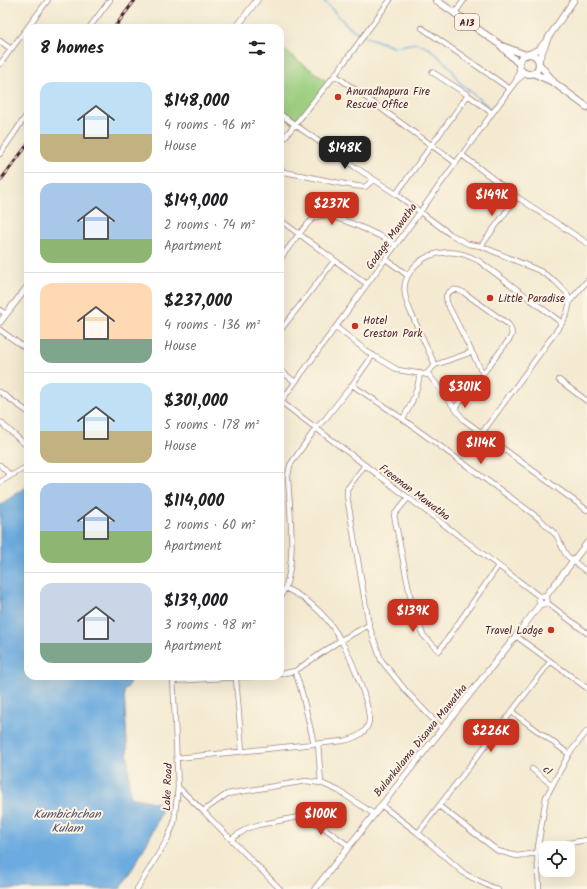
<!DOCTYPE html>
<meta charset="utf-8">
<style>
:root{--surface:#fff;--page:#f6f6f6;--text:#202124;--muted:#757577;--line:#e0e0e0;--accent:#c8321e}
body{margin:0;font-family:Kalam,sans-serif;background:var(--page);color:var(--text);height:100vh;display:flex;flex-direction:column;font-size:15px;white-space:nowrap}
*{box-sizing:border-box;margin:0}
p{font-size:13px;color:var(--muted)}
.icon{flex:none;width:22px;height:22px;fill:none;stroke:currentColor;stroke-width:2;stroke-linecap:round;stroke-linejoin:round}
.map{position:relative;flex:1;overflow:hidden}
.side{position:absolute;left:24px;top:24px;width:260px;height:656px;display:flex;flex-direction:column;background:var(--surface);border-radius:12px;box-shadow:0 4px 16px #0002}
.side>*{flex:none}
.buttons{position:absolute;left:539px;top:841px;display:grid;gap:8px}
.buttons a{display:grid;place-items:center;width:36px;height:36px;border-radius:8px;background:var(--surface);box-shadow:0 4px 16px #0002;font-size:20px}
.price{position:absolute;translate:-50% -34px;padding:0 9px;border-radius:8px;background:var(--accent);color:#fff;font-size:13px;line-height:26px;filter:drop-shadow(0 1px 2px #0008)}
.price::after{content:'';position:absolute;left:50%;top:24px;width:12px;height:9px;margin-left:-6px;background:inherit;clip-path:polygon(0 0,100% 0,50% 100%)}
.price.current{background:#222;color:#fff}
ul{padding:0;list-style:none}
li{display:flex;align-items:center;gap:12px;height:100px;padding:0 16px}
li+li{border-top:1px solid var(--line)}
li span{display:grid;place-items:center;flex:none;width:112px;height:80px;border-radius:12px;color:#555}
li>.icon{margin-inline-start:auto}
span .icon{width:48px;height:48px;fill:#fffc;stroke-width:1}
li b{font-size:17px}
h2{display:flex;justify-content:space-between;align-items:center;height:48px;padding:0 16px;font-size:17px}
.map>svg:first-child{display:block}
</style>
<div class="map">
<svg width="587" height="889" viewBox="0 0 587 889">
<rect width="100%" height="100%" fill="#fcf5e5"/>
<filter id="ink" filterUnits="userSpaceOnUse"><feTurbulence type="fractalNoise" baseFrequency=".025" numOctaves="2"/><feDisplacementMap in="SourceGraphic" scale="8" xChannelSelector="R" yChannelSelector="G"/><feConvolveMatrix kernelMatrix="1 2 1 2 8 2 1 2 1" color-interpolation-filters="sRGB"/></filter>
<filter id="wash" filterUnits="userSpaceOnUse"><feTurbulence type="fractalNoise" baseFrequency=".012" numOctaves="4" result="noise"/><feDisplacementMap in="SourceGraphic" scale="16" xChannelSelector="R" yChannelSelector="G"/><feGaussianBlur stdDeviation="0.9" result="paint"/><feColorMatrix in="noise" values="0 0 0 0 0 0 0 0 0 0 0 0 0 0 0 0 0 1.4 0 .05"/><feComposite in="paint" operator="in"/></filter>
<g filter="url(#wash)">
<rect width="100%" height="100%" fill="#f4ead1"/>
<!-- green -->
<path fill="#9ccf80" stroke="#737756" d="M280 47 329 83 295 125 280 114Z"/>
<!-- water -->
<path fill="#6cabdf" stroke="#5b6585" d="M28 486V676H129V685L124 691 130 797 159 803 162 809C152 837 136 863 120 889H0V505Z"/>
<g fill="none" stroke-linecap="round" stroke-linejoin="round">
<!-- stream -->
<path stroke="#6cabdf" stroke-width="1.5" d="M323 0 348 26 360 34 393 47 416 43 429 48 451 68 458 81 491 109"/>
</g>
</g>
<g filter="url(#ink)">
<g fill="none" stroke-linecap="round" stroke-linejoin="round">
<defs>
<path id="minor" d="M455 13 464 0
M89 28 110 0
M422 28 510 89
M0 41 11 49
M0 64 48 0
M432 72 468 95 492 113
M335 75 456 163
M516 81 520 68
M280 114 355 167 396 194 450 234 468 244 481 246 540 271 555 281 566 292 570 301 567 314 562 323 482 433
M280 143 335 75 390 0
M0 154 28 113
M462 155 517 197 587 243
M280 165 282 172 280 175
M282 172C310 176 337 184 365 187L373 180
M396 194 468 95
M280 220 367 284
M481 246 517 197
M280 259C287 250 308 220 316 217 330 210 383 237 396 245
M386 259 407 275
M570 301 587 281
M0 310 6 314
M336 327 369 353 398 370 429 375 464 420 587 510
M0 330 28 350
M280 331 334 261
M435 365C429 352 423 339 417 326 413 316 406 305 405 294 402 278 414 263 429 256 447 249 463 252 479 261L562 323
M280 370 295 382
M426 374 435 365 472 352
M559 380 587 401
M352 385 400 417 540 519 557 536 564 551 567 556 587 572
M0 392 28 412
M280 401 540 597
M280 403 510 89 516 81 526 73
M455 408 475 384 511 337C513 332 511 328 508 324L463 292C456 288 450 289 446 296L447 303 483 374
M403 419C412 404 418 390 420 373
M0 422 28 447
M0 465 10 475
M365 465 347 489V496L369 625 381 660 406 691 442 729
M0 482 28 466
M408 498 394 515 412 605 423 635 439 651 498 566
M280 597C299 571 289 508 288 476L290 465 316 428 326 418 352 385 373 355
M546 602 587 633
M516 636 587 688
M295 671 302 693 314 744
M280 674 295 671 341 640 369 625
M236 678 242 751
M173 681 258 676
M512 712 569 754
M318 744 321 783
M177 758 343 741C353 739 364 735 368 725 374 711 349 653 340 639 335 630 328 620 320 612 310 602 298 594 285 588
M532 769 552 785
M178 787 203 811 280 889
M381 805 418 833 465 874 493 888 498 889
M439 806 498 851 517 856 537 853 546 850
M203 811 227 794 306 781 321 783 339 791 374 814
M418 833 550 662
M231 839 248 828 258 825 298 817 320 825 349 846
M553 848 568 843 587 840
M137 889 167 840 174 823 178 787 173 676
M539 889 537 853 546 797 569 754 587 731"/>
<path id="major" d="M236 28 257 0
M529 54 539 49 544 43
M539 60 548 38 574 0
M0 322 28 286
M539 600a4 4 0 1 1 8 0a4 4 0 1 1-8 0Z
M545 597 587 543
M315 889 516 636 541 603"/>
<path id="highway" d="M436 0 499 44 519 64
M502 46 526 55
M519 64a10 10 0 1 1 20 0a10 10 0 1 1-20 0Z
M539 64 553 81
M533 73 553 82 587 107"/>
</defs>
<!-- minor casing -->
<use href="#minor" stroke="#9f847e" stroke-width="6"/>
<!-- major casing -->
<use href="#major" stroke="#9f847e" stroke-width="7"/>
<!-- highway casing -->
<use href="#highway" stroke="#9f847e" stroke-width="8"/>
<!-- minor -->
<use href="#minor" stroke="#fff" stroke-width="4.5"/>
<!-- major -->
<use href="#major" stroke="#fff" stroke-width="5.5"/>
<!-- highway -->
<use href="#highway" stroke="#fff" stroke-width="6"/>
<defs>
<path id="rail" d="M114 28 135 0
M0 181 28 144"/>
</defs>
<!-- rail casing -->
<use href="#rail" stroke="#4a1f2b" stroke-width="3"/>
<!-- rail -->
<use href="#rail" stroke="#fcf5e5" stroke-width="1.5" stroke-dasharray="4.5" stroke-linecap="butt"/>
</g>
</g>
<!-- markers -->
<g fill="#c8321e" stroke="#fcf5e5" stroke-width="1.5">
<circle cx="338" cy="97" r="4"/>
<circle cx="490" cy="298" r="4"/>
<circle cx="355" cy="326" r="4"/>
<circle cx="551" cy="630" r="4"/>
</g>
<g text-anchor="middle" stroke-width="4" stroke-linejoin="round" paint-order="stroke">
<!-- shield labels -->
<rect fill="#fcf5e5" stroke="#7f5f63" stroke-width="1" x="455" y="14" width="24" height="16" rx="3"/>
<g font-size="10" font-weight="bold" fill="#4a1f2b">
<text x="467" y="26">A13</text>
</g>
<!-- poi labels -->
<g font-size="11" fill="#4a1f2b" stroke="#fcf5e5" text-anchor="start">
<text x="346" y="95">Anuradhapura Fire<tspan x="346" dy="13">Rescue Office</tspan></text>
<text x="498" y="302">Little Paradise</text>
<text x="363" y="324">Hotel<tspan x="363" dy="13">Creston Park</tspan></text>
<text x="543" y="634" text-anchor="end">Travel Lodge</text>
</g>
<!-- street labels -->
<g font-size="11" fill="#4a1f2b" stroke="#fcf5e5">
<text transform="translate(391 236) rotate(-54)" y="4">Godage Mawatha</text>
<text transform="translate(415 492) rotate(37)" y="4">Freeman Mawatha</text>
<text transform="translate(420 740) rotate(-51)" y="4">Bulankulama Disawa Mawatha</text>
<text transform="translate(548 770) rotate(38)" y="4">c1</text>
<text transform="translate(167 787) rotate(-88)" y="4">Lake Road</text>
</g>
<!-- water labels -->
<g font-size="12" font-style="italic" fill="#56506a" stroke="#fcf5e5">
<text x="67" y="818">Kumbichchan<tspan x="67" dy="14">Kulam</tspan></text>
</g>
</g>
</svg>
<div class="buttons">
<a><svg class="icon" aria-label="locate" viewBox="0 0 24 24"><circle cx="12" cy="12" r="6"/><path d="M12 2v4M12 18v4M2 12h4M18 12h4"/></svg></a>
</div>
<b class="price current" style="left:345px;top:170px">$148K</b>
<b class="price" style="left:492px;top:217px">$149K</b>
<b class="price" style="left:332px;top:226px">$237K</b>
<b class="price" style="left:465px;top:409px">$301K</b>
<b class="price" style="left:481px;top:465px">$114K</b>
<b class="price" style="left:413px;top:633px">$139K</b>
<b class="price" style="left:491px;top:753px">$226K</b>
<b class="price" style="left:321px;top:836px">$100K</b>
<section class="side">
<h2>8 homes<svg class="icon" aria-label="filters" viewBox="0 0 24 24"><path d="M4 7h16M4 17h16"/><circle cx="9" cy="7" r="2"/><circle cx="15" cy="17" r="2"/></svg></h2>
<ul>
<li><span style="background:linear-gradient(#bfe0f5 65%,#c2b280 0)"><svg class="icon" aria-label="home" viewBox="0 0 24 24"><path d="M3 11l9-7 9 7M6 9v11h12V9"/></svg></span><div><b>$148,000</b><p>4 rooms · 96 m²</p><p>House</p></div></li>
<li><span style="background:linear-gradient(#a9c7e8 70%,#8fb573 0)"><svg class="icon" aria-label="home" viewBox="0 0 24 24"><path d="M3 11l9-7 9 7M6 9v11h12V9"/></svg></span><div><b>$149,000</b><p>2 rooms · 74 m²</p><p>Apartment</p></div></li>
<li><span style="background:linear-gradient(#ffd9b3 70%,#7fa58c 0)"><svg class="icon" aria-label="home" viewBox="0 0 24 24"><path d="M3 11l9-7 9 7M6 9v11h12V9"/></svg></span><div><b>$237,000</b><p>4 rooms · 136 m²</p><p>House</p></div></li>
<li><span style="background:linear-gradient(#bfe0f5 60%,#c2b280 0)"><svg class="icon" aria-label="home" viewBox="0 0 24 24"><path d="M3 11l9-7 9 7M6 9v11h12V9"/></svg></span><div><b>$301,000</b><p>5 rooms · 178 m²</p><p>House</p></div></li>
<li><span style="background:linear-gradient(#a9c7e8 60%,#8fb573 0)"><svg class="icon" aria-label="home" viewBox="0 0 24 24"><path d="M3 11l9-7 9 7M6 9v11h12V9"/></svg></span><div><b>$114,000</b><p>2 rooms · 60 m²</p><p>Apartment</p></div></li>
<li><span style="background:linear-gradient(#c9d6e8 75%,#7fa58c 0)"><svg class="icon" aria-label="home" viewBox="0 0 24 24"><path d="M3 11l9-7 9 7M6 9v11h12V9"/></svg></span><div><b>$139,000</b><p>3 rooms · 98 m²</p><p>Apartment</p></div></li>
</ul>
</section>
</div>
